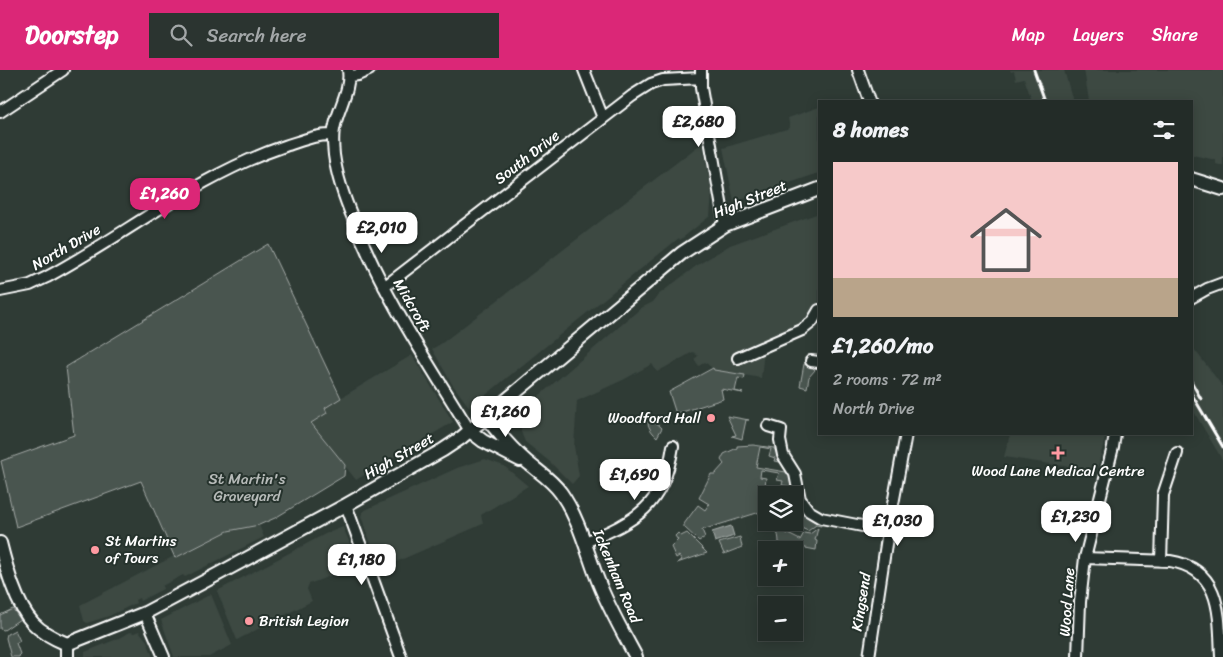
<!DOCTYPE html>
<meta charset="utf-8">
<style>
:root{--surface:#232c28;--page:#2b3430;--text:#f1f3f6;--muted:#a3a7a8;--line:#404845;--accent:#db2777}
body{margin:0;font-family:Sriracha,sans-serif;background:var(--page);color:var(--text);height:100vh;display:flex;flex-direction:column;font-size:19px;white-space:nowrap}
*{box-sizing:border-box;margin:0}
p{font-size:16px;color:var(--muted)}
.icon{flex:none;width:28px;height:28px;fill:none;stroke:currentColor;stroke-width:2;stroke-linecap:round;stroke-linejoin:round}
.map{position:relative;flex:1;overflow:hidden}
.drawer{position:absolute;left:818px;top:30px;width:375px;height:335px;display:flex;flex-direction:column;background:var(--surface);border-radius:0px;box-shadow:0 2px 12px #0003,0 0 0 1px var(--line)}
.drawer>*{flex:none}
.buttons{position:absolute;left:758px;top:416px;display:grid;gap:10px}
.buttons a{display:grid;place-items:center;width:45px;height:45px;border-radius:0px;background:var(--surface);box-shadow:0 2px 12px #0003,0 0 0 1px var(--line);font-size:25px}
.price{position:absolute;translate:-50% -42px;padding:0 11px;border-radius:10px;background:#fff;color:#222;font-size:16px;line-height:32px;filter:drop-shadow(0 1px 2px #0008)}
.price::after{content:'';position:absolute;left:50%;top:30px;width:15px;height:11px;margin-left:-8px;background:inherit;clip-path:polygon(0 0,100% 0,50% 100%)}
.price.selected{background:var(--accent);color:#fff}
ul{padding:0;list-style:none}
li{display:grid;align-content:center;gap:10px;height:265px;padding:0 15px}
li span{display:grid;place-items:center;height:155px;border-radius:0px;color:#555}
li>.icon{margin-inline-start:auto}
span .icon{width:90px;height:90px;fill:#fffc;stroke-width:1}
li b{font-size:21px}
h2{display:flex;justify-content:space-between;align-items:center;height:60px;padding:0 15px;font-size:21px}
header{display:flex;align-items:center;gap:30px;box-sizing:border-box;height:70px;padding:0 25px;background:var(--accent);color:#fff}
header strong{font-size:24px}
nav{display:flex;gap:28px;margin-inline-start:auto;font-size:18px}
.search{width:350px;height:45px;background:var(--page);display:flex;align-items:center;gap:12px;box-sizing:border-box;padding:0 18px;border-radius:0px;color:var(--muted);font-size:19px}
.map>svg:first-child{display:block}
</style>
<header>
<strong>Doorstep</strong>
<div class="search"><svg class="icon" aria-label="search" viewBox="0 0 24 24"><circle cx="10" cy="10" r="6"/><path d="M15 15l6 6"/></svg>Search here</div>
<nav><a>Map</a><a>Layers</a><a>Share</a></nav>
</header>
<div class="map">
<svg width="1223" height="587" viewBox="0 0 1223 587">
<rect width="100%" height="100%" fill="#2f3b35"/>
<filter id="ink" filterUnits="userSpaceOnUse"><feTurbulence type="fractalNoise" baseFrequency=".02" numOctaves="2"/><feDisplacementMap in="SourceGraphic" scale="10" xChannelSelector="R" yChannelSelector="G"/><feConvolveMatrix kernelMatrix="1 2 1 2 8 2 1 2 1" color-interpolation-filters="sRGB"/></filter>
<g filter="url(#ink)">
<!-- built -->
<path fill="#3c4842" d="M1010 0H1064L1073 31H1032L1024 8 1016 10 1014 1 1011 2Z
M1084 0H1223V96L1216 94V90L1192 85 1191 31H1089Z
M819 37V103L734 132 723 78 790 58 788 48Z
M702 73 712 124 710 146 680 170 679 168 470 338 452 314 432 279 442 273Z
M819 143V231L805 253 761 273 764 282 761 308 714 300 705 292 699 296 694 289 698 286 693 282 657 302 652 294 623 310 577 331 574 376 579 406 572 414 550 392 525 372 521 362V349L526 337 641 238 653 232 658 225 696 196 730 175Z
M1191 275 1223 317V391L1191 337Z
M412 285 453 352 356 410 311 353 327 343 324 338Z
M1010 364H1106L1097 401 1004 387Z
M485 389 504 396 528 416 481 445 483 454 380 499 361 446 363 441 457 398Z
M259 455 264 467 185 507 183 505 162 516 163 519 140 531 139 528 135 530 136 533 109 546 87 553 84 551 80 535 174 486 175 488 228 461Z
M343 457 359 495 309 514 307 519 312 531 237 570 217 521 325 464Z
M211 524 232 575 209 587H174L161 550Z
M139 561 147 571 153 587H85V582L117 569 130 562 134 563Z"/>
<!-- green -->
<path fill="#4a544f" stroke="#a4aaa7" d="M268 174 341 328 325 338 327 343 311 353 345 395 344 406 275 448 259 455 228 461 175 488 141 411 16 457 1 391 74 365 66 297Z
M804 294 811 296 815 300 809 307 807 318 800 316Z
M713 298 714 300 745 305 744 309 738 308 735 321 743 323 721 319 723 329 676 344 669 322Z
M647 344 662 358 657 367C649 360 647 354 647 344Z
M727 346 749 350H746L742 369 732 366 736 365Z
M753 375 774 378 780 392 774 391 775 388 769 386 771 379 760 377 756 397 786 402 790 405 791 417 782 415 783 411 777 410 779 403 761 400 760 407 766 408 765 416 772 418V422L792 425H766V452L787 453 786 455 789 456 786 463 800 470 804 463 810 464 818 458 815 470 817 471 816 480 779 473C779 462 775 454 763 455L760 442 702 460 705 467 699 471 684 457V454L698 435 705 440 709 434 699 428 711 404H715L724 394 721 390 724 384 737 378V376Z
M804 445 812 450 821 454V456L816 455 808 461 799 457 801 452 798 450Z
M678 463 681 466 687 463 707 483 677 493 682 490 679 486 676 488 671 477 678 470 675 466Z
M740 467 742 477 724 484 719 473Z
M13 539 20 549 4 560 0 559V545Z
M15 560 20 571 16 573 20 584 19 587H11L6 568 7 564Z"/>
<!-- water -->
<path fill="#707975" stroke="#a9afac" d="M731 456 734 466 715 472 712 462Z"/>
<g fill="none" stroke-linecap="round" stroke-linejoin="round">
<defs>
<path id="minor" d="M348 0C351 19 339 37 335 55 332 65 333 75 334 85 337 108 345 130 354 151 383 226 428 292 470 361
M584 0 603 48
M701 0V18L725 155
M858 0 869 31
M349 6 358 5 369 0
M0 42 63 0
M384 217 632 26 651 14 663 10 701 8
M0 221 30 215 47 207C127 164 198 105 285 76 301 71 317 64 333 65
M1191 228 1207 219 1223 213
M738 288 802 260 812 252 819 240
M811 291 819 292
M768 356 781 360 780 370 783 385 795 404 800 429 809 441 821 448 888 461
M346 435 401 587
M585 472C636 451 664 436 673 376
M1085 488 1170 491C1222 499 1219 545 1221 587
M1161 491 1163 425 1177 383
M145 543 164 587
M869 587 888 461 906 364
M1078 587 1080 532 1085 488 1113 377 1115 364"/>
<path id="major" d="M1191 109 1223 119
M486 347C498 363 512 379 527 392 539 402 552 410 561 423 579 449 586 479 597 508 607 535 622 561 636 587
M470 361 483 371 520 390
M0 473C6 497 16 535 33 553 42 563 55 569 67 574
M67 574 145 543 209 509 346 435 443 380 461 368 682 183 725 155 819 119
M67 574V587"/>
</defs>
<!-- minor casing -->
<use href="#minor" stroke="#fff" stroke-width="14"/>
<!-- major casing -->
<use href="#major" stroke="#fff" stroke-width="16"/>
<!-- minor -->
<use href="#minor" stroke="#26332d" stroke-width="10"/>
<!-- major -->
<use href="#major" stroke="#26332d" stroke-width="12"/>
<!-- rail -->
<path stroke="#fff" stroke-width="3" d="M1034 0 1045 31
M1191 311 1201 329
M1191 323 1223 377"/>
</g>
</g>
<!-- markers -->
<g fill="#ff9aa2" stroke="#26332d" stroke-width="2">
<circle cx="711" cy="348" r="5"/>
<path d="M1055.5 375.5h5v5h5v5h-5v5h-5v-5h-5v-5h5z"/>
<circle cx="95" cy="480" r="5"/>
<circle cx="249" cy="551" r="5"/>
</g>
<g text-anchor="middle" stroke-width="4" stroke-linejoin="round" paint-order="stroke">
<!-- street labels -->
<g font-size="15" fill="#fff" stroke="#26332d">
<text transform="translate(527 87) rotate(-38)" y="5">South Drive</text>
<text transform="translate(750 129) rotate(-22)" y="5">High Street</text>
<text transform="translate(66 177) rotate(-30)" y="5">North Drive</text>
<text transform="translate(412 235) rotate(60)" y="5">Midcroft</text>
<text transform="translate(399 386) rotate(-30)" y="5">High Street</text>
<text transform="translate(617 506) rotate(67)" y="5">Ickenham Road</text>
<text transform="translate(861 532) rotate(-81)" y="5">Kingsend</text>
<text transform="translate(1067 532) rotate(-86)" y="5">Wood Lane</text>
</g>
<!-- poi labels -->
<g font-size="15" fill="#fff" stroke="#26332d" text-anchor="start">
<text x="701" y="353" text-anchor="end">Woodford Hall</text>
<text x="1058" y="406" text-anchor="middle">Wood Lane Medical Centre</text>
<text x="105" y="476">St Martins<tspan x="105" dy="17">of Tours</tspan></text>
<text x="259" y="556">British Legion</text>
</g>
<!-- park labels -->
<g font-size="15" fill="#b7bbb9" stroke="#26332d">
<text x="247" y="414">St Martin's<tspan x="247" dy="17">Graveyard</tspan></text>
</g>
</g>
</svg>
<div class="buttons">
<a><svg class="icon" aria-label="layers" viewBox="0 0 24 24"><path d="M12 4l9 5-9 5-9-5zM3 14l9 5 9-5"/></svg></a>
<a>+</a>
<a>−</a>
</div>
<b class="price" style="left:699px;top:78px">£2,680</b>
<b class="price selected" style="left:165px;top:150px">£1,260</b>
<b class="price" style="left:382px;top:184px">£2,010</b>
<b class="price" style="left:506px;top:368px">£1,260</b>
<b class="price" style="left:635px;top:431px">£1,690</b>
<b class="price" style="left:1076px;top:473px">£1,230</b>
<b class="price" style="left:898px;top:477px">£1,030</b>
<b class="price" style="left:362px;top:516px">£1,180</b>
<section class="drawer">
<h2>8 homes<svg class="icon" aria-label="filters" viewBox="0 0 24 24"><path d="M4 7h16M4 17h16"/><circle cx="9" cy="7" r="2"/><circle cx="15" cy="17" r="2"/></svg></h2>
<ul>
<li><span style="background:linear-gradient(#f6c9c9 75%,#b9a48a 0)"><svg class="icon" aria-label="home" viewBox="0 0 24 24"><path d="M3 11l9-7 9 7M6 9v11h12V9"/></svg></span><div><b>£1,260/mo</b><p>2 rooms · 72 m²</p><p>North Drive</p></div></li>
</ul>
</section>
</div>
